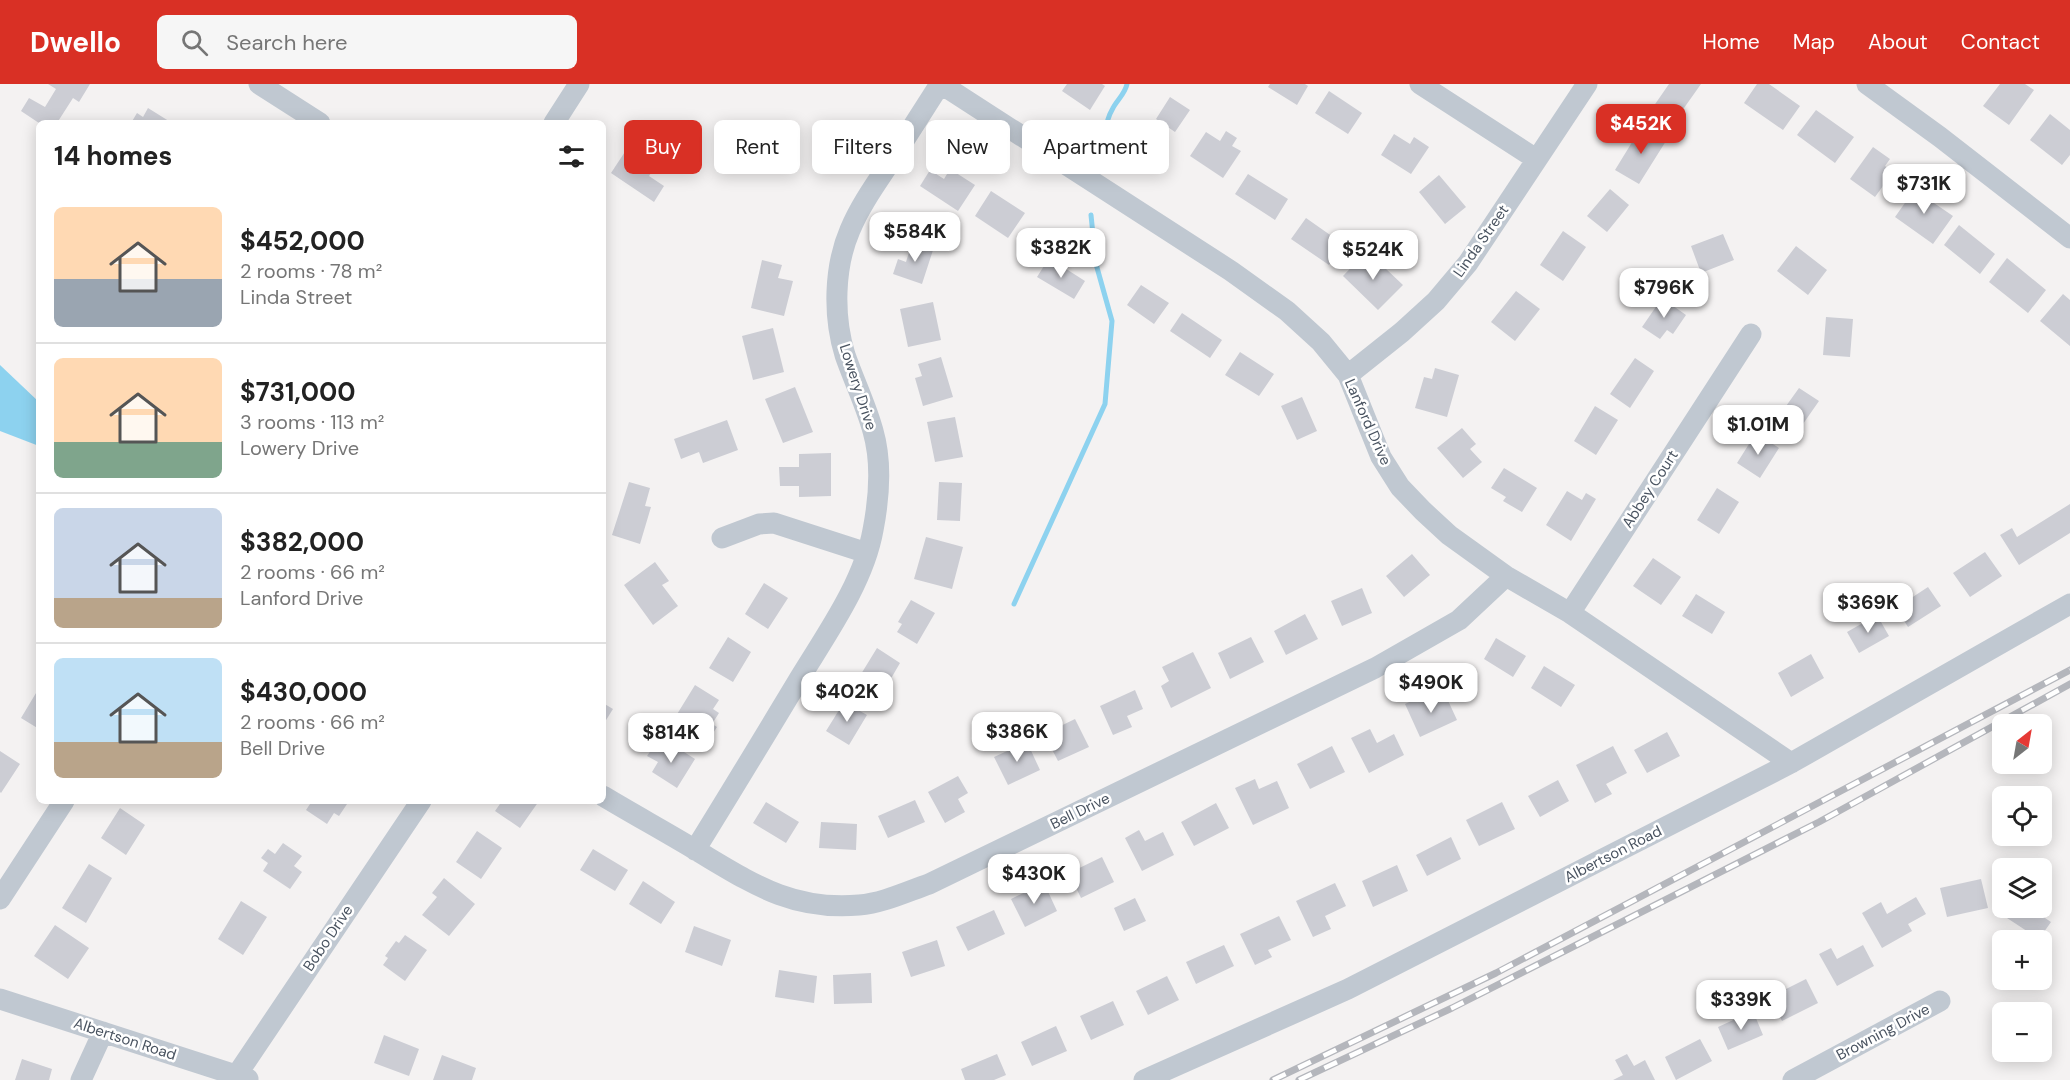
<!DOCTYPE html>
<meta charset="utf-8">
<style>
:root{--surface:#fff;--page:#f6f6f6;--text:#222;--muted:#767676;--line:#e0e0e0;--accent:#d93025}
body{margin:0;font-family:"DM Sans",sans-serif;background:var(--page);color:var(--text);height:100vh;display:flex;flex-direction:column;font-size:22px;white-space:nowrap}
*{box-sizing:border-box;margin:0}
p{font-size:20px;color:var(--muted)}
.icon{flex:none;width:33px;height:33px;fill:none;stroke:currentColor;stroke-width:2;stroke-linecap:round;stroke-linejoin:round}
.map{position:relative;flex:1;overflow:hidden}
.details{position:absolute;left:36px;top:36px;width:570px;height:684px;display:flex;flex-direction:column;background:var(--surface);border-radius:9px;box-shadow:0 3px 15px #0003}
.details>*{flex:none}
.banner{position:absolute;left:624px;top:36px;width:570px;height:54px;display:flex;gap:12px}
.needle{width:39px;rotate:31deg}
.controls{position:absolute;left:1992px;top:630px;display:grid;gap:12px}
.controls a{display:grid;place-items:center;width:60px;height:60px;border-radius:9px;background:var(--surface);box-shadow:0 3px 15px #0003;font-size:30px}
.price{position:absolute;translate:-50% -51px;padding:0 14px;border-radius:12px;background:#fff;color:#222;font-size:20px;line-height:39px;filter:drop-shadow(0 2px 3px #0008)}
.price::after{content:'';position:absolute;left:50%;top:36px;width:18px;height:14px;margin-left:-9px;background:inherit;clip-path:polygon(0 0,100% 0,50% 100%)}
.price.current{background:var(--accent);color:#fff}
ul{padding:0;list-style:none}
li{display:flex;align-items:center;gap:18px;height:150px;padding:0 18px}
li+li{border-top:2px solid var(--line)}
li span{display:grid;place-items:center;flex:none;width:168px;height:120px;border-radius:9px;color:#555}
li>.icon{margin-inline-start:auto}
span .icon{width:72px;height:72px;fill:#fffc;stroke-width:1}
li b{font-size:26px}
h2{display:flex;justify-content:space-between;align-items:center;height:72px;padding:0 18px;font-size:26px}
.chip{padding:0 21px;border-radius:9px;background:var(--surface);box-shadow:0 3px 15px #0003;font-size:21px;line-height:54px}
.chip.current{background:var(--accent);color:#fff}
header{display:flex;align-items:center;gap:36px;box-sizing:border-box;height:84px;padding:0 30px;background:var(--accent);color:#fff}
header strong{font-size:28px}
nav{display:flex;gap:33px;margin-inline-start:auto;font-size:21px}
.search{width:420px;height:54px;background:var(--page);display:flex;align-items:center;gap:15px;box-sizing:border-box;padding:0 21px;border-radius:9px;color:var(--muted);font-size:22px}
.map>svg:first-child{display:block}
</style>
<header>
<strong>Dwello</strong>
<div class="search"><svg class="icon" aria-label="search" viewBox="0 0 24 24"><circle cx="10" cy="10" r="6"/><path d="M15 15l6 6"/></svg>Search here</div>
<nav><a>Home</a><a>Map</a><a>About</a><a>Contact</a></nav>
</header>
<div class="map">
<svg width="2070" height="996" viewBox="0 0 2070 996">
<rect width="100%" height="100%" fill="#f4f2f2"/>
<!-- water -->
<path fill="#8dd2ef" d="M0 281 39 318V362L0 347Z"/>
<g fill="none" stroke-linecap="round" stroke-linejoin="round">
<!-- stream -->
<path stroke="#8dd2ef" stroke-width="5" d="M1107 75C1105 57 1103 41 1113 24 1117 16 1125 10 1127 0
M1014 520 1105 320 1112 237 1096 180 1091 131"/>
</g>
<!-- building -->
<path fill="#cccdd4" d="M48 0H90L79 18 73 14 57 39H39L21 27 29 14 45 23 56 5Z
M1067 0H1102L1105 2 1090 26 1062 7Z
M1270 0H1305L1308 2 1297 21 1268 3Z
M1669 0H1701L1672 41 1651 26Z
M1757 0H1769L1800 22 1783 46 1744 19Z
M2000 0H2025L2034 6 2009 41 1983 22Z
M1329 7 1362 29 1348 50 1315 29Z
M1170 13 1190 26 1175 48 1156 35Z
M148 24 172 39H131L137 29 143 33Z
M1816 26 1854 53 1835 79 1797 51Z
M2050 30 2070 46V71L2062 81 2030 56Z
M1642 42 1666 57 1639 100 1615 86Z
M640 45 668 63 649 92 664 102 654 118 611 89Z
M1226 47 1237 54 1232 62 1241 67 1223 94 1190 72 1206 48 1220 57Z
M1394 50 1410 60 1414 53 1429 63 1411 90 1381 71Z
M1873 63 1890 75 1885 82 1893 88 1875 113 1850 95Z
M950 85 975 101 958 127 920 102 930 86 944 95Z
M1248 90 1288 115 1275 136 1235 110Z
M1439 91 1466 123 1445 140 1419 108Z
M1919 99 1935 111 1931 117 1953 132 1933 160 1895 133Z
M1610 105 1629 121 1607 148 1587 132Z
M991 107 1025 129 1008 154 975 132Z
M1306 134 1343 160 1329 181 1291 155Z
M1959 141 1995 170 1980 190 1944 161Z
M1563 147 1586 163 1563 197 1540 181Z
M1723 150 1734 176 1701 189 1691 162Z
M913 156 934 163 922 200 893 190 898 175 906 178Z
M1796 162 1827 186 1808 211 1777 187Z
M1367 167 1403 201 1378 226 1343 192Z
M1049 174 1085 197 1074 215 1037 193Z
M2007 174 2046 206 2028 229 1989 198Z
M762 176 782 181 778 194 793 197 784 232 751 224Z
M1141 201 1169 219 1154 240 1127 221Z
M1516 207 1540 225 1515 257 1491 238Z
M2063 210 2070 216V262L2040 237Z
M1662 214 1686 231 1673 250 1667 246 1660 255 1642 243Z
M933 218 941 256 908 263 900 225Z
M1182 229 1222 256 1210 274 1170 247Z
M1826 233 1853 235 1850 273 1823 271Z
M773 244 784 288 753 296 742 252Z
M1240 268 1274 290 1259 312 1225 291Z
M941 273 953 313 923 322 915 294 922 292 918 280Z
M1635 274 1654 287 1630 324 1610 310Z
M1435 284 1459 291 1447 333 1415 324 1424 293 1432 295Z
M795 303 813 348 783 359 765 315Z
M1799 304 1819 317 1796 350 1776 336Z
M1302 313 1317 347 1297 356 1281 322Z
M1595 322 1618 336 1596 371 1574 357Z
M955 333 963 373 935 378 927 338Z
M727 336 738 366 703 379 699 368 681 375 674 355Z
M1462 344 1476 360 1470 365 1482 378 1463 394 1437 364Z
M1756 349 1779 364 1760 394 1737 379Z
M831 369V412L799 413V402H780L779 383H799V370Z
M1504 384 1537 404 1522 428 1503 417 1506 413 1491 404Z
M629 398 650 404 645 422 651 423 640 460 612 451Z
M939 398 962 399 960 437 937 436Z
M1717 404 1739 418 1719 450 1697 436Z
M1567 407 1582 416 1586 409 1596 415 1571 457 1546 441Z
M2070 420V449L2019 481 2000 451 2012 444 2017 453Z
M926 453 963 463 952 505 914 495Z
M1985 468 2002 492 1970 513 1953 489Z
M1412 470 1430 491 1404 513 1386 492Z
M1653 474 1681 493 1661 521 1633 502Z
M655 478 669 497 662 501 678 522 653 541 624 501Z
M764 499 788 514 768 545 745 530Z
M1928 503 1941 522 1908 543 1896 524Z
M1362 504 1372 529 1342 542 1331 517Z
M1696 510 1725 528 1712 550 1682 532Z
M911 516 935 529 917 560 897 548 902 540 898 538Z
M1305 530 1318 555 1286 571 1274 547Z
M1877 531 1889 552 1859 569 1847 548Z
M728 553 751 568 733 598 709 584Z
M1251 553 1264 578 1230 595 1218 569Z
M1496 554 1526 572 1513 593 1484 575Z
M877 564 900 579 882 610 858 595Z
M1193 568 1211 604 1171 624 1161 602 1169 597 1162 583Z
M1811 570 1824 594 1791 613 1778 589Z
M1544 582 1575 601 1561 623 1531 604Z
M695 601 719 616 713 625 719 629 712 640 717 643 705 662 671 640Z
M39 604V645L21 634Z
M1135 606 1143 625 1127 632 1132 643 1113 651 1100 622Z
M1445 610 1457 636 1420 653 1405 620 1422 612 1425 619Z
M844 618 867 631 849 661 826 647Z
M603 619 613 625 603 641Z
M1075 635 1089 663 1058 677 1044 650Z
M1370 645 1377 659 1394 650 1404 671 1369 689 1351 654Z
M1667 648 1680 672 1647 689 1634 666Z
M1027 658 1040 686 1008 701 994 673Z
M670 659 695 675 677 704 652 688 658 678 647 672 654 662 664 668Z
M1332 662 1345 688 1310 705 1297 680Z
M1613 662 1627 689 1606 700 1612 710 1595 719 1576 681Z
M0 667 20 680 1 709 0 708Z
M958 692 968 709 958 715 965 728 945 739 928 708Z
M1255 695 1259 705 1277 697 1289 724 1253 741 1235 704Z
M1558 696 1569 717 1540 733 1528 712Z
M915 716 925 738 888 754 878 732Z
M312 717H349L339 732 334 729 327 740 306 726Z
M502 717H539L520 744 495 727Z
M766 718 799 738 786 759 753 739Z
M1502 718 1515 745 1479 762 1466 736Z
M1216 719 1229 744 1194 762 1181 738Z
M120 724 145 741 126 771 101 754Z
M821 738 857 740 856 766 819 764Z
M1139 746 1145 757 1163 748 1174 771 1142 787 1125 754Z
M477 747 502 764 481 795 456 778Z
M1451 753 1461 775 1427 792 1416 771Z
M283 759 302 772 294 782 302 788 290 805 263 787 268 779 261 774 268 765 275 770Z
M593 765 628 786 615 807 580 786Z
M1102 773 1114 798 1081 814 1069 789Z
M89 780 112 794 86 839 62 824Z
M1397 781 1408 807 1373 823 1362 797Z
M444 794 475 820 449 852 422 831 437 813 432 809Z
M1981 795 1988 824 1947 833 1940 804Z
M643 797 675 818 661 840 629 820Z
M1044 799 1057 827 1025 843 1011 815Z
M1335 799 1346 822 1325 832 1331 845 1313 853 1296 817Z
M1916 813 1926 830 1908 840 1912 847 1882 864 1862 829 1881 818 1887 830Z
M1135 814 1146 837 1124 847 1114 824Z
M241 817 267 833 243 871 218 855Z
M2014 824H2030L2051 838 2039 855 2007 834Z
M994 826 1005 850 968 867 956 843Z
M1279 832 1291 856 1268 866 1272 873 1255 881 1240 850Z
M55 841 89 864 68 895 34 872Z
M694 842 731 856 722 882 685 868Z
M405 851 427 866 405 897 383 881 388 874 385 872 396 857 399 859Z
M937 856 945 882 911 893 902 868Z
M1224 861 1234 882 1196 900 1186 878Z
M1863 861 1874 882 1837 902 1819 870 1831 864 1837 875Z
M779 886 817 892 814 919 775 913Z
M871 889 872 919 834 920 833 891Z
M1167 892 1179 916 1148 931 1136 907Z
M1806 895 1818 919 1782 937 1770 913Z
M1113 917 1124 941 1091 956 1080 932Z
M1753 927 1763 951 1728 966 1718 943Z
M1056 942 1067 967 1032 982 1021 958Z
M384 951 419 965 409 992 374 979Z
M1700 955 1712 977 1676 996 1665 973Z
M997 970 1006 991 994 996H965L961 985Z
M1627 970 1634 982 1645 976 1655 996H1613L1623 991 1615 976Z
M442 971 476 984 472 996H433Z
M22 975 52 985 49 996H15Z"/>
<g fill="none" stroke-linecap="round" stroke-linejoin="round">
<!-- minor -->
<path stroke="#c0c8d1" stroke-width="21" d="M259 0 320 39
M941 0 1231 187 1287 227 1321 258 1348 291 1381 373 1400 403 1423 427 1449 451 1506 492 1570 529 1791 679
M1420 0 1536 75
M1867 0 1940 53 2070 154
M554 39 579 0
M1348 291 1402 248 1436 217 1468 179 1587 0
M722 454 759 440 774 439 867 469
M1570 529 1751 250
M603 712C633 730 664 747 694 765 750 798 790 827 859 821 883 819 906 808 929 800L1375 584 1459 536 1506 492
M695 766C731 708 766 650 801 592 828 548 864 497 873 446 879 415 882 378 873 347 866 321 854 297 845 271 833 232 834 183 850 146 860 122 875 101 889 80 906 53 923 27 940 0
M0 815 64 717
M0 915 248 995
M236 992 421 717
M81 996 103 948
M1144 996 1348 905 1791 679 2070 520
M1793 996 1940 917"/>
<defs>
<path id="rail" d="M1273 996 1496 889 2070 586
M1299 996 1452 924 1819 738 2070 600"/>
</defs>
<!-- rail casing -->
<use href="#rail" stroke="#b4b6bc" stroke-width="7"/>
<!-- rail -->
<use href="#rail" stroke="#fff" stroke-width="4.5" stroke-dasharray="14" stroke-linecap="butt"/>
</g>
<g text-anchor="middle" stroke-width="5" stroke-linejoin="round" paint-order="stroke">
<!-- street labels -->
<g font-size="15" fill="#495360" stroke="#fff">
<text transform="translate(1481 157) rotate(-55)" y="5">Linda Street</text>
<text transform="translate(858 303) rotate(72)" y="5">Lowery Drive</text>
<text transform="translate(1368 338) rotate(66)" y="5">Lanford Drive</text>
<text transform="translate(1650 405) rotate(-57)" y="5">Abbey Court</text>
<text transform="translate(1080 727) rotate(-26)" y="5">Bell Drive</text>
<text transform="translate(1613 770) rotate(-27)" y="5">Albertson Road</text>
<text transform="translate(328 854) rotate(-56)" y="5">Bobo Drive</text>
<text transform="translate(1883 948) rotate(-28)" y="5">Browning Drive</text>
<text transform="translate(125 955) rotate(18)" y="5">Albertson Road</text>
</g>
</g>
</svg>
<div class="controls">
<a><svg class="needle" viewBox="-14 -14 28 28"><path d="M0-13l5 13h-10z" fill="#e53935"/><path d="M0 13l5-13h-10z" fill="#767676"/></svg></a>
<a><svg class="icon" aria-label="locate" viewBox="0 0 24 24"><circle cx="12" cy="12" r="6"/><path d="M12 2v4M12 18v4M2 12h4M18 12h4"/></svg></a>
<a><svg class="icon" aria-label="layers" viewBox="0 0 24 24"><path d="M12 4l9 5-9 5-9-5zM3 14l9 5 9-5"/></svg></a>
<a>+</a>
<a>−</a>
</div>
<b class="price current" style="left:1641px;top:71px">$452K</b>
<b class="price" style="left:1924px;top:131px">$731K</b>
<b class="price" style="left:915px;top:179px">$584K</b>
<b class="price" style="left:1061px;top:195px">$382K</b>
<b class="price" style="left:1373px;top:197px">$524K</b>
<b class="price" style="left:1664px;top:235px">$796K</b>
<b class="price" style="left:1758px;top:372px">$1.01M</b>
<b class="price" style="left:1868px;top:550px">$369K</b>
<b class="price" style="left:1431px;top:630px">$490K</b>
<b class="price" style="left:847px;top:639px">$402K</b>
<b class="price" style="left:1017px;top:679px">$386K</b>
<b class="price" style="left:671px;top:680px">$814K</b>
<b class="price" style="left:1034px;top:821px">$430K</b>
<b class="price" style="left:1741px;top:947px">$339K</b>
<div class="banner">
<a class="chip current">Buy</a>
<a class="chip">Rent</a>
<a class="chip">Filters</a>
<a class="chip">New</a>
<a class="chip">Apartment</a>
</div>
<section class="details">
<h2>14 homes<svg class="icon" aria-label="filters" viewBox="0 0 24 24"><path d="M4 7h16M4 17h16"/><circle cx="9" cy="7" r="2"/><circle cx="15" cy="17" r="2"/></svg></h2>
<ul>
<li><span style="background:linear-gradient(#ffd9b3 60%,#9aa5b1 0)"><svg class="icon" aria-label="home" viewBox="0 0 24 24"><path d="M3 11l9-7 9 7M6 9v11h12V9"/></svg></span><div><b>$452,000</b><p>2 rooms · 78 m²</p><p>Linda Street</p></div></li>
<li><span style="background:linear-gradient(#ffd9b3 70%,#7fa58c 0)"><svg class="icon" aria-label="home" viewBox="0 0 24 24"><path d="M3 11l9-7 9 7M6 9v11h12V9"/></svg></span><div><b>$731,000</b><p>3 rooms · 113 m²</p><p>Lowery Drive</p></div></li>
<li><span style="background:linear-gradient(#c9d6e8 75%,#b9a48a 0)"><svg class="icon" aria-label="home" viewBox="0 0 24 24"><path d="M3 11l9-7 9 7M6 9v11h12V9"/></svg></span><div><b>$382,000</b><p>2 rooms · 66 m²</p><p>Lanford Drive</p></div></li>
<li><span style="background:linear-gradient(#bfe0f5 70%,#b9a48a 0)"><svg class="icon" aria-label="home" viewBox="0 0 24 24"><path d="M3 11l9-7 9 7M6 9v11h12V9"/></svg></span><div><b>$430,000</b><p>2 rooms · 66 m²</p><p>Bell Drive</p></div></li>
</ul>
</section>
</div>
